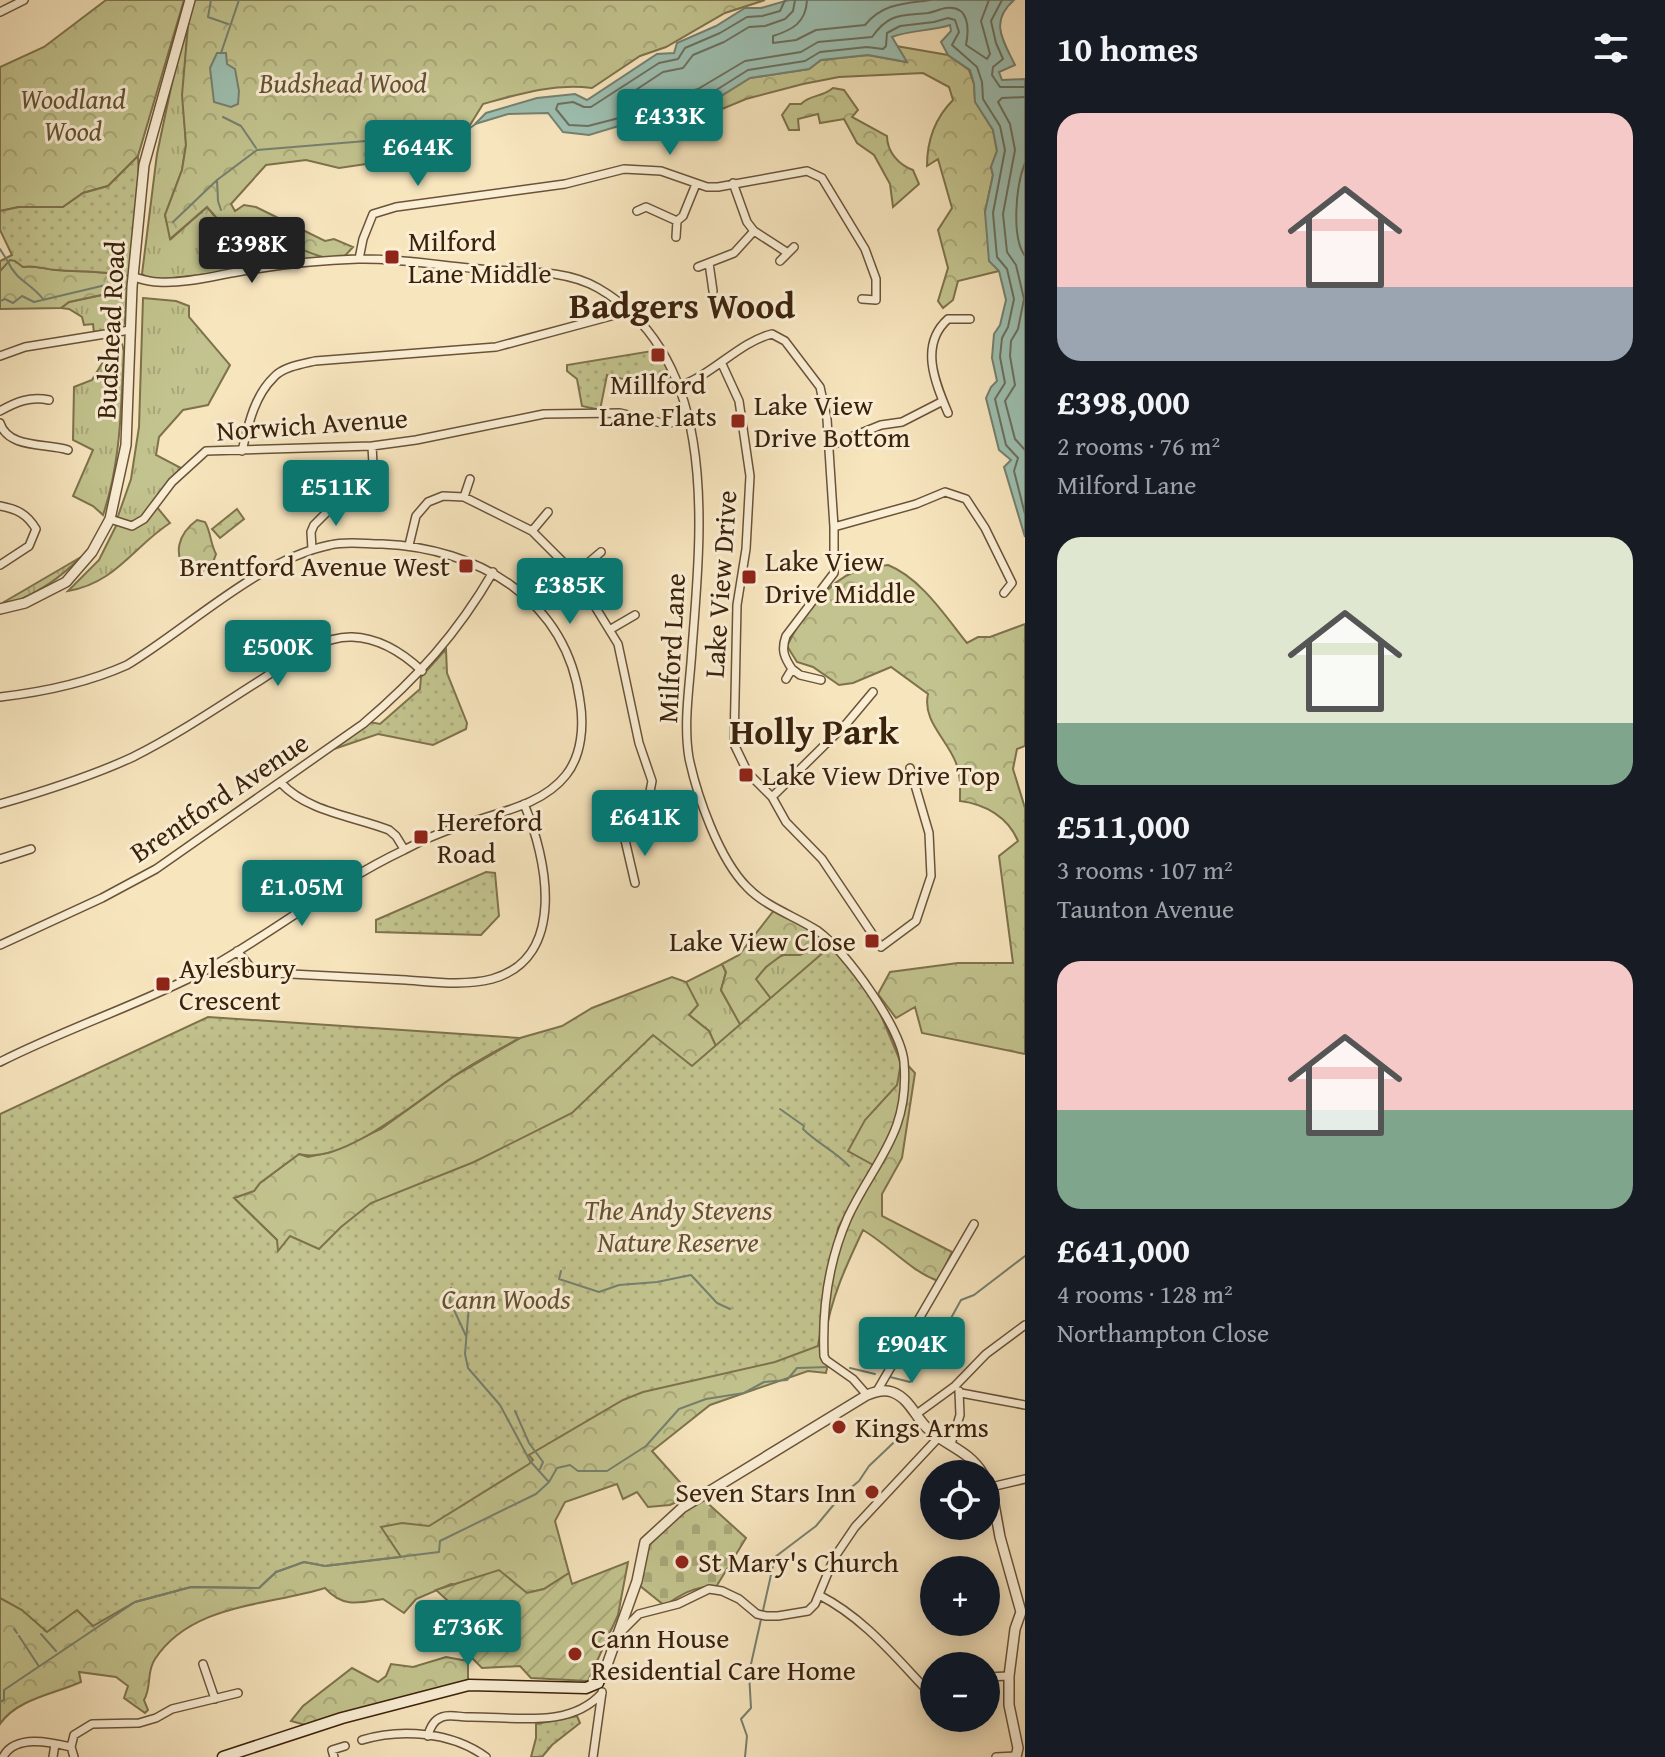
<!DOCTYPE html>
<meta charset="utf-8">
<style>
:root{--surface:#171b24;--page:#20242c;--text:#f1f3f6;--muted:#9ea1a6;--accent:#0f766e}
body{margin:0;font-family:"Gentium Book Plus",serif;background:var(--page);color:var(--text);height:100vh;display:flex;flex-direction:column;font-size:30px;white-space:nowrap}
*{box-sizing:border-box;margin:0}
p{font-size:26px;color:var(--muted)}
.icon{flex:none;width:44px;height:44px;fill:none;stroke:currentColor;stroke-width:2;stroke-linecap:round;stroke-linejoin:round}
.map{position:relative;flex:1;overflow:hidden}
.drawer{display:flex;flex-direction:column;background:var(--surface);width:640px}
.drawer>*{flex:none}
.fabs{position:absolute;left:920px;top:1460px;display:grid;gap:16px}
.fabs a{display:grid;place-items:center;width:80px;height:80px;border-radius:50%;background:var(--surface);box-shadow:0 4px 20px #0003;font-size:40px}
.price{position:absolute;translate:-50% -68px;padding:0 18px;border-radius:8px;background:var(--accent);color:#fff;font-size:26px;line-height:52px;filter:drop-shadow(0 2px 4px #0008)}
.price::after{content:'';position:absolute;left:50%;top:48px;width:24px;height:18px;margin-left:-12px;background:inherit;clip-path:polygon(0 0,100% 0,50% 100%)}
.price.selected{background:#222;color:#fff}
ul{padding:0;list-style:none}
li{display:grid;align-content:center;gap:16px;height:424px;padding:0 32px}
li span{display:grid;place-items:center;height:248px;border-radius:24px;color:#555}
li>.icon{margin-inline-start:auto}
span .icon{width:144px;height:144px;fill:#fffc;stroke-width:1}
li b{font-size:34px}
h2{display:flex;justify-content:space-between;align-items:center;height:96px;padding:0 32px;font-size:34px}
main{display:flex;flex:1;min-height:0}
.map>svg:first-child{display:block}
</style>
<main>
<div class="map">
<svg width="1025" height="1757" viewBox="0 0 1025 1757">
<defs>
<pattern id="grass-tufts" width="24" height="20" patternUnits="userSpaceOnUse" patternTransform="scale(2)"><rect width="24" height="20" fill="#c2c38e"/><path d="M3 7l-1-3M5 7V3M7 7l1-3M15 17l-1-3M17 17v-4M19 17l1-3" fill="none" stroke="#a8a779"/></pattern>
<pattern id="forest-crowns" width="20" height="18" patternUnits="userSpaceOnUse" patternTransform="scale(2)"><rect width="20" height="18" fill="#c2c38e"/><path d="M2 6a3 3 0 1 1 6 0M12 15a3 3 0 1 1 6 0" fill="none" stroke="#a8a779"/></pattern>
<pattern id="cemetery-stones" width="16" height="16" patternUnits="userSpaceOnUse" patternTransform="scale(2)"><rect width="16" height="16" fill="#c2c38e"/><path d="M2 7V4a2 2 0 0 1 4 0v3zM10 15v-3a2 2 0 0 1 4 0v3z" fill="#a8a779"/></pattern>
<pattern id="park-dots" width="8" height="8" patternUnits="userSpaceOnUse" patternTransform="scale(2)"><rect width="8" height="8" fill="#c2c38e"/><path d="M2 2h.1M6 6h.1" fill="none" stroke="#a8a779" stroke-width="1.8" stroke-linecap="round"/></pattern>
<pattern id="garden-furrows" width="10" height="10" patternUnits="userSpaceOnUse" patternTransform="scale(2)"><rect width="10" height="10" fill="#c2c38e"/><path d="M-1 1l2-2M0 10L10 0M9 11l2-2" fill="none" stroke="#a8a779"/></pattern>
</defs>
<rect width="100%" height="100%" fill="#f7e5be"/>
<filter id="stains"><feTurbulence type="fractalNoise" baseFrequency=".0025" numOctaves="4"/><feColorMatrix values="0 0 0 0 .2 0 0 0 0 .09 0 0 0 0 .02 0 0 0 .5 -.17"/></filter>
<radialGradient id="worn" r=".72"><stop offset=".6" stop-color="#630" stop-opacity="0"/><stop offset="1" stop-color="#630" stop-opacity=".3"/></radialGradient>
<!-- grass -->
<path fill="url(#grass-tufts)" stroke="#7e724c" stroke-width="2" d="M188 23 183 96 186 145 182 170 165 215 171 239 207 207 227 230C261 235 297 241 327 260L163 279H150L142 274 157 154 177 59Z
M127 287 125 323 118 329 94 333 93 324 84 325 82 317 69 309 61 308 69 302 120 291Z
M143 298 176 301 189 306V317L230 365 208 405 183 410 159 437 156 455 181 468 142 517 132 523 117 519 131 479 139 427Z
M115 342 122 344 124 351C121 407 121 462 103 515L93 506 73 496 93 450 73 440 74 387 92 380Z
M156 506 170 523C134 546 116 583 68 591L99 560 117 524 132 528Z
M81 557C59 579 38 593 9 604L4 602Z
M814 948 835 951 781 1012 755 979C762 971 771 960 781 956 791 952 799 956 814 948Z
M722 964 726 972 721 990 747 1036 724 1065 709 1031 688 1014 686 982Z"/>
<!-- forest -->
<path fill="url(#forest-crowns)" stroke="#7e724c" stroke-width="2" d="M106 0H184L138 156 108 186 83 193 63 207H19L0 211V67L44 47Z
M193 0H765L725 13 666 47 640 56 592 88C554 83 519 94 483 104L459 143 421 156 339 168 306 160 266 165 231 204 235 211 244 205 256 207 325 241 334 239 353 247 342 259C320 261 293 244 270 237 257 233 241 232 227 230L207 207 170 239 165 215 182 170 186 145 182 95 189 14Z
M896 46 948 55 969 70 974 84 975 101 993 130 997 151 991 167 993 175 985 212 999 271 958 281 953 300 943 308 938 301 948 268 938 230 952 208 938 159 927 166C927 142 935 118 953 100L949 87 923 73 839 77 803 84 746 99 715 112 705 106 750 78 809 69 821 60 868 55 906 62Z
M833 88 844 90 858 110 852 117 887 136C887 152 899 165 913 170L919 184 893 207 890 184 874 155 857 143 844 119 820 123 818 114 798 119 799 130H789L782 115 790 104H801C811 94 821 98 833 88Z
M9 260H15L23 267C36 265 43 269 56 270 81 272 104 271 129 276L127 287 120 291 69 302 61 308 0 309V271Z
M197 520 205 522C211 532 210 543 216 554L212 565 197 575 188 574C172 554 178 534 197 520Z
M888 565C921 578 946 617 967 643L978 637H990L1025 624V746L1017 749 1013 769 1025 808V1054L922 1033 915 1007 896 1018 878 994 890 972 958 963H1013L999 856 1018 841C1008 817 985 804 960 801 960 788 961 775 956 763 947 739 922 721 928 694L891 667 853 683 839 685 813 667 797 662 787 646C801 617 826 583 856 571 866 567 878 566 888 565Z
M775 909 820 935 835 951 814 948 800 955H782L766 967 756 979 781 1012 880 1035 891 1032 903 1060 915 1073 902 1158 882 1194V1216L952 1252 938 1281C909 1270 890 1246 863 1230 846 1266 831 1298 825 1337 823 1351 831 1355 826 1373L808 1371 710 1405 652 1451 687 1490 685 1498 670 1505 648 1507 637 1492 623 1499 617 1484 565 1502 555 1521 569 1573 544 1589 527 1593 451 1584 416 1599 404 1613 383 1599C359 1603 343 1608 325 1588 268 1606 192 1603 155 1659 146 1672 152 1687 144 1700L148 1710 145 1713 124 1698 128 1686 116 1677 79 1672 81 1682C54 1694 17 1699 0 1724V1387L274 1288 277 1240 234 1198 254 1191 260 1183 299 1154 308 1157 331 1152 381 1129 453 1077 520 1038 562 1026 592 1008 672 977 686 982 698 1005 689 1015 709 1031 724 1064 747 1037 721 990 726 972 722 964 739 955Z
M446 1657 468 1661V1684L309 1726 291 1721 303 1706 352 1668 378 1682 386 1676 391 1664 413 1667Z"/>
<!-- cemetery -->
<path fill="url(#cemetery-stones)" stroke="#7e724c" stroke-width="2" d="M703 1499 746 1538 716 1587C697 1585 679 1595 665 1606L639 1585C642 1573 643 1558 648 1547 658 1526 685 1511 703 1499Z"/>
<!-- park -->
<path fill="url(#park-dots)" stroke="#7e724c" stroke-width="2" d="M138 156 139 179 129 276C104 271 81 272 56 270 43 269 36 265 23 267L15 261 10 260 0 271V261L12 255 0 230V211L19 207H63L83 193 108 186Z
M658 350 676 386 671 391 607 375 600 410 582 406 577 379 567 371V365Z
M237 509 244 519 220 538 212 529Z
M446 649 447 673 467 723 466 729 433 745 378 734 334 749 370 722 380 724 420 689 421 677Z
M486 872 495 873 499 916 481 935 376 932V920Z
M832 945 872 994 901 1063 897 1085 865 1120 848 1151 875 1166 858 1190 838 1228 818 1346 775 1362 643 1392 623 1400 529 1455 533 1460 529 1464 429 1526 402 1523 381 1527 401 1557 325 1566 304 1562 276 1572 259 1588 191 1587 135 1602 93 1626 77 1610 47 1632 22 1610 0 1598V1114L208 1017 520 1038C496 1051 472 1063 450 1079 416 1102 341 1166 299 1154L260 1183 254 1191 234 1198 277 1240 278 1251 290 1236 319 1249 341 1227 371 1203 474 1162 572 1113 653 1035 692 1066Z
M577 1716 580 1723 552 1745 542 1757H531L536 1738V1724Z"/>
<!-- garden -->
<path fill="url(#garden-furrows)" stroke="#7e724c" stroke-width="2" d="M628 1562 618 1615 588 1681 531 1678 520 1666 482 1668 472 1658 470 1646 484 1643 486 1624 463 1625 460 1612 436 1590 499 1570 527 1593 544 1589 569 1573 572 1584Z"/>
<!-- water -->
<path fill="#9dbfb1" stroke="#76806f" stroke-width="2" d="M789 0H1014C989 22 1003 40 1015 65L999 72 1002 80 1025 79V537L1004 467 1011 460 999 450 986 398 991 387 997 381 992 358 994 334 1000 325 1006 300 999 271 989 261 985 212 993 175 991 167 997 151 993 130 975 102 974 84 970 70 948 55 941 42 951 31 950 25C932 31 910 30 892 37L907 62 868 55 821 60 809 69 750 78 705 106 623 129 622 125 589 135 563 132 548 113 508 114 475 124 486 113 537 98 575 94 587 100 657 54 674 53 677 43 716 26 745 8H761Z
M217 53H226L227 64 235 69 239 91 238 104 231 107 214 102 210 68Z"/>
<g fill="none" stroke-linecap="round" stroke-linejoin="round">
<!-- shore -->
<path stroke="#6c705e" stroke-width="2" d="M785 0 780 11 762 16 747 17 720 33 685 48 678 59 659 63 591 107H584L573 102 558 104 556 109 569 125 588 126 619 118 628 119 702 99 748 70 805 61 820 52 867 47 883 49 886 46 887 33 900 26 934 22 948 18 955 20 959 32 952 45 977 67 982 82 983 99 1000 126 1005 150 993 213 997 257 1007 269 1014 299 1008 327 1002 338 1000 357 1005 383 995 399 1006 445 1018 458 1014 471 1025 514
M795 0 793 11 785 19 765 26 749 27 724 42 693 55 683 68 663 72 619 101 618 106 628 109 698 89 745 61 801 52 818 42 872 37C889 13 900 16 928 13 934 12 940 9 946 8 970 5 969 30 966 45L987 59 990 54 981 21 989 0
M807 0C806 23 792 30 773 36V43L796 40 816 30 865 25C883 3 904 4 931 0
M1002 0 991 21 996 43 1003 59 993 67 992 75 1000 87H1025
M1025 97 1002 98 998 102 1010 124 1015 150 1003 214 1007 252 1016 265 1024 299 1018 329 1011 341 1010 356 1015 385 1005 401 1015 439 1025 450
M1025 163C1016 185 1011 237 1025 256"/>
<!-- stream -->
<path stroke="#76806f" stroke-width="2" d="M211 0 208 17 228 24
M221 53 239 0
M223 117 241 126 256 148
M217 180 218 201 221 210
M173 222 217 180 257 150 463 133 477 123
M0 249 5 257
M7 260C17 282 30 282 43 299
M0 301 5 299 13 303 22 296 34 302 110 284
M780 1109 804 1126 803 1129C818 1144 835 1151 849 1166
M561 1271 559 1279 599 1292 619 1285 657 1282 691 1275 717 1303 730 1309
M451 1288 450 1301 466 1336
M469 1305 465 1354 468 1368 500 1405 530 1461 548 1481
M850 1368 875 1374
M890 1377 910 1382 929 1358 961 1300 974 1295 1025 1256
M515 1411 529 1443 543 1462 540 1469
M14 1629 17 1633
M41 1634 56 1651
M19 1636 38 1665
M0 1702 4 1700V1690L135 1602 191 1587 259 1588 276 1572 304 1562 325 1566 439 1552 440 1541 536 1494 549 1482 557 1468 570 1465 578 1471H607L646 1446 679 1409 706 1399 744 1393 764 1382 787 1380 797 1368 828 1367
M745 1757 747 1736 741 1719 751 1708 749 1673 775 1557 816 1526 841 1496 859 1481 869 1466 909 1428"/>
<defs>
<path id="minor" d="M0 12 24 0
M733 183 747 222 754 231 788 253
M637 211 646 207 677 221
M676 237 677 221 683 216 696 184
M359 259 363 239 373 214 396 207 565 184 624 169 661 171 707 187H718L807 171 822 178 865 249 876 279V300L862 299
M780 261 794 247
M709 263 713 291
M698 267 734 253 754 231
M134 277C141 279 150 282 158 282 188 284 220 274 249 270 285 264 322 260 358 259 403 258 447 267 492 270 527 272 567 270 598 288 721 359 701 530 692 649 690 684 683 722 689 758 697 796 719 859 747 887 766 907 795 916 818 931 846 951 901 1028 904 1062 910 1133 875 1160 848 1217 828 1262 822 1307 824 1356L826 1360 853 1379 867 1395
M0 356 25 347 130 330
M722 364 739 401 750 476 746 549 737 605 734 744 748 773 772 797 786 822 822 859 881 947 916 921 931 876 929 833 910 768
M679 386C713 375 739 342 772 334L785 341 820 387 827 419 834 527V573L786 636C781 650 784 657 792 669L786 679
M0 411C16 402 30 396 49 400
M948 413C935 382 919 345 948 319H970
M0 423C8 449 47 443 68 450
M829 446 881 425 902 422 943 401
M242 451C248 426 254 396 274 377 283 367 302 364 315 361L496 347 611 316 622 306
M464 497 470 479
M0 506C17 509 27 514 36 529L29 546 0 565
M110 519 132 526 144 519 172 482 206 451 372 446 416 440 544 414 620 413 666 424 689 418
M834 527 916 504 945 492 966 499 985 528 1012 583 1004 593
M532 531 548 512
M409 545 416 516 428 502 443 496 464 497 532 531 575 574 618 644 639 743 652 781 647 807 633 824 625 840 635 883
M312 549 311 532 314 525 370 469 373 464 372 446
M575 574 601 552
M611 629 635 615
M792 669 800 675 821 680
M0 697C43 692 87 683 127 665 190 627 258 560 330 545 346 541 365 544 382 544 478 548 566 599 580 701 584 725 582 755 566 775 541 807 493 813 457 827 439 833 421 841 404 850 334 883 273 933 206 970 139 1005 67 1028 0 1062
M281 783C308 812 353 816 389 830L396 836 404 849
M772 797 847 723 873 692
M0 804C45 791 90 777 133 757 177 735 218 707 259 681 286 664 318 636 352 637 379 638 403 653 422 671
M0 859 31 849
M0 945 102 898 156 869 363 724C417 678 457 634 493 572
M237 951 252 969 272 973C317 975 361 978 406 980 434 982 465 986 492 979 568 958 547 858 524 804
M877 1391 974 1224
M961 1393 1025 1405
M918 1413 955 1386 986 1354 1025 1325
M951 1444 960 1415 959 1391
M991 1487 1025 1479
M819 1595C862 1617 891 1652 924 1687L929 1690 934 1689
M621 1632 639 1614 678 1604 709 1589 722 1591 739 1599 757 1614 766 1616H778L808 1611 815 1604 834 1558 855 1527 939 1437
M203 1664 215 1699
M986 1677 1009 1676
M428 1736C430 1727 434 1720 442 1717 450 1714 459 1717 467 1717 512 1716 569 1730 602 1693
M362 1740C401 1728 452 1732 486 1757
M3 1757C15 1734 50 1742 71 1747
M53 1757 55 1744
M74 1757 71 1747 74 1735 92 1724 139 1723 156 1718 172 1709 238 1693
M334 1757 332 1750 345 1746
M593 1757 602 1692
M996 1757 1016 1756"/>
<path id="tertiary" d="M0 609 25 603 66 582 92 552 110 519 126 445 132 287 144 165 190 0
M986 1479 991 1487 1000 1537 1021 1612 1015 1629 1009 1676V1705L1018 1748 1016 1757
M598 1683 603 1676 637 1581 645 1542 682 1508 867 1395C874 1392 884 1389 892 1392 909 1398 915 1416 926 1427 945 1446 968 1449 983 1474"/>
<path id="secondary" d="M223 1757 342 1718 469 1685 586 1688 598 1683"/>
</defs>
<!-- minor casing -->
<use href="#minor" stroke="#6a5338" stroke-width="10"/>
<!-- tertiary casing -->
<use href="#tertiary" stroke="#6a5338" stroke-width="12"/>
<!-- secondary casing -->
<use href="#secondary" stroke="#3b220b" stroke-width="13"/>
<!-- minor -->
<use href="#minor" stroke="#faeed5" stroke-width="7"/>
<!-- tertiary -->
<use href="#tertiary" stroke="#faeed5" stroke-width="9"/>
<!-- secondary -->
<use href="#secondary" stroke="#faeed5" stroke-width="10"/>
</g>
<!-- markers -->
<g fill="#8f2418" stroke="#faeed5" stroke-width="3">
<rect x="384" y="249" width="16" height="16" rx="4"/>
<rect x="650" y="347" width="16" height="16" rx="4"/>
<rect x="730" y="413" width="16" height="16" rx="4"/>
<rect x="458" y="558" width="16" height="16" rx="4"/>
<rect x="741" y="569" width="16" height="16" rx="4"/>
<rect x="738" y="767" width="16" height="16" rx="4"/>
<rect x="413" y="829" width="16" height="16" rx="4"/>
<rect x="864" y="933" width="16" height="16" rx="4"/>
<rect x="155" y="976" width="16" height="16" rx="4"/>
<circle cx="839" cy="1427" r="8"/>
<circle cx="872" cy="1492" r="8"/>
<circle cx="682" cy="1562" r="8"/>
<circle cx="575" cy="1654" r="8"/>
</g>
<g text-anchor="middle" stroke-width="6" stroke-linejoin="round" paint-order="stroke">
<!-- park labels -->
<g font-size="28" font-style="italic" fill="#645232" stroke="#faeed5">
<text x="343" y="93">Budshead Wood</text>
<text x="73" y="109">Woodland<tspan x="73" dy="32">Wood</tspan></text>
<text x="678" y="1220">The Andy Stevens<tspan x="678" dy="32">Nature Reserve</tspan></text>
<text x="506" y="1309">Cann Woods</text>
</g>
<!-- poi labels -->
<g font-size="28" fill="#3b220b" stroke="#faeed5" text-anchor="start">
<text x="408" y="251">Milford<tspan x="408" dy="32">Lane Middle</tspan></text>
<text x="658" y="394" text-anchor="middle">Millford<tspan x="658" dy="32">Lane Flats</tspan></text>
<text x="754" y="415">Lake View<tspan x="754" dy="32">Drive Bottom</tspan></text>
<text x="765" y="571">Lake View<tspan x="765" dy="32">Drive Middle</tspan></text>
<text x="450" y="576" text-anchor="end">Brentford Avenue West</text>
<text x="762" y="785">Lake View Drive Top</text>
<text x="437" y="831">Hereford<tspan x="437" dy="32">Road</tspan></text>
<text x="856" y="951" text-anchor="end">Lake View Close</text>
<text x="179" y="978">Aylesbury<tspan x="179" dy="32">Crescent</tspan></text>
<text x="855" y="1437">Kings Arms</text>
<text x="856" y="1502" text-anchor="end">Seven Stars Inn</text>
<text x="698" y="1572">St Mary's Church</text>
<text x="591" y="1648">Cann House<tspan x="591" dy="32">Residential Care Home</tspan></text>
</g>
<!-- street labels -->
<g font-size="28" fill="#3b220b" stroke="#faeed5">
<text transform="translate(110 330) rotate(-87)" y="10">Budshead Road</text>
<text transform="translate(312 424) rotate(-4)" y="10">Norwich Avenue</text>
<text transform="translate(720 584) rotate(-86)" y="10">Lake View Drive</text>
<text transform="translate(671 648) rotate(-87)" y="10">Milford Lane</text>
<text transform="translate(219 797) rotate(-34)" y="10">Brentford Avenue</text>
</g>
<!-- district labels -->
<g font-size="36" font-weight="bold" fill="#3b220b" stroke="#faeed5">
<text x="682" y="318">Badgers Wood</text>
<text x="814" y="744">Holly Park</text>
</g>
</g>
<rect width="100%" height="100%" filter="url(#stains)"/>
<rect width="100%" height="100%" fill="url(#worn)"/>
</svg>
<div class="fabs">
<a><svg class="icon" aria-label="locate" viewBox="0 0 24 24"><circle cx="12" cy="12" r="6"/><path d="M12 2v4M12 18v4M2 12h4M18 12h4"/></svg></a>
<a>+</a>
<a>−</a>
</div>
<b class="price" style="left:670px;top:157px">£433K</b>
<b class="price" style="left:418px;top:188px">£644K</b>
<b class="price selected" style="left:252px;top:285px">£398K</b>
<b class="price" style="left:336px;top:528px">£511K</b>
<b class="price" style="left:570px;top:626px">£385K</b>
<b class="price" style="left:278px;top:688px">£500K</b>
<b class="price" style="left:645px;top:858px">£641K</b>
<b class="price" style="left:302px;top:928px">£1.05M</b>
<b class="price" style="left:912px;top:1385px">£904K</b>
<b class="price" style="left:468px;top:1668px">£736K</b>
</div>
<section class="drawer">
<h2>10 homes<svg class="icon" aria-label="filters" viewBox="0 0 24 24"><path d="M4 7h16M4 17h16"/><circle cx="9" cy="7" r="2"/><circle cx="15" cy="17" r="2"/></svg></h2>
<ul>
<li><span style="background:linear-gradient(#f6c9c9 70%,#9aa5b1 0)"><svg class="icon" aria-label="home" viewBox="0 0 24 24"><path d="M3 11l9-7 9 7M6 9v11h12V9"/></svg></span><div><b>£398,000</b><p>2 rooms · 76 m²</p><p>Milford Lane</p></div></li>
<li><span style="background:linear-gradient(#dfe7d0 75%,#7fa58c 0)"><svg class="icon" aria-label="home" viewBox="0 0 24 24"><path d="M3 11l9-7 9 7M6 9v11h12V9"/></svg></span><div><b>£511,000</b><p>3 rooms · 107 m²</p><p>Taunton Avenue</p></div></li>
<li><span style="background:linear-gradient(#f6c9c9 60%,#7fa58c 0)"><svg class="icon" aria-label="home" viewBox="0 0 24 24"><path d="M3 11l9-7 9 7M6 9v11h12V9"/></svg></span><div><b>£641,000</b><p>4 rooms · 128 m²</p><p>Northampton Close</p></div></li>
</ul>
</section>
</main>
